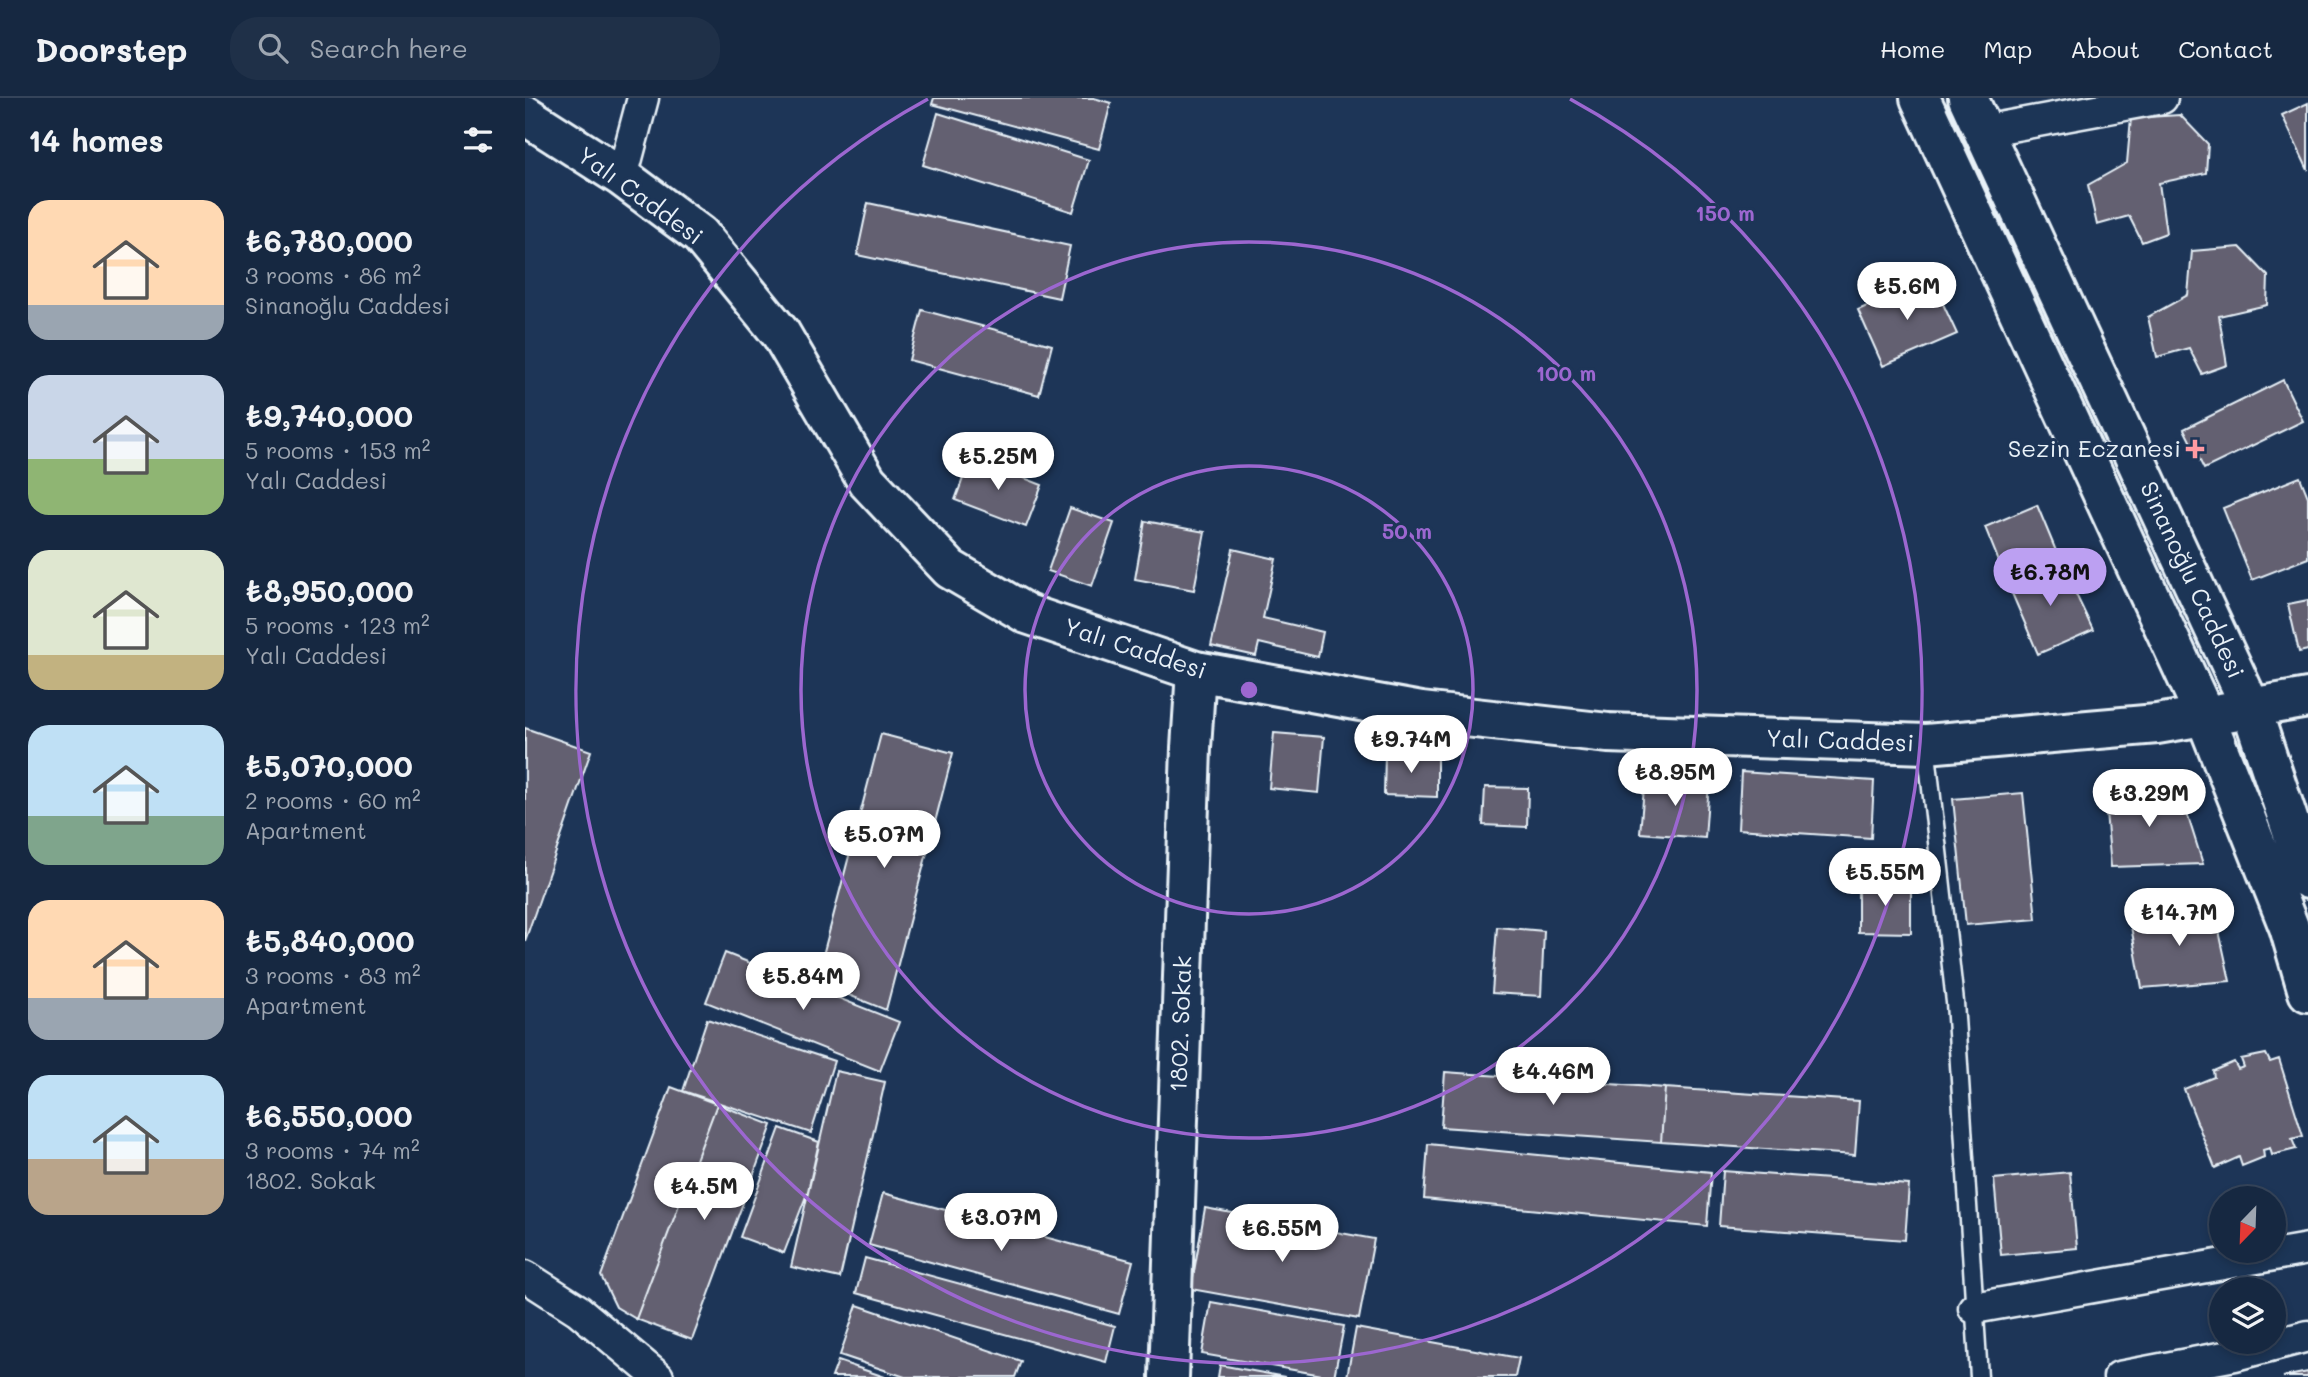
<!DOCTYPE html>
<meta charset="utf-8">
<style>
:root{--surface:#162841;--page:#1f3048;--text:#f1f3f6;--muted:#9ea6b1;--line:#35445a;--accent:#bca0f2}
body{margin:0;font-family:Mali,sans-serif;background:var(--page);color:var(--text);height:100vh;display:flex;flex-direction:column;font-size:26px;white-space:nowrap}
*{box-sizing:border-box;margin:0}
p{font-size:23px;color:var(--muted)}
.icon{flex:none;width:38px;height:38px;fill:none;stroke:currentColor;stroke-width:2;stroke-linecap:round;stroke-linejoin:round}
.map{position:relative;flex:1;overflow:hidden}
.panel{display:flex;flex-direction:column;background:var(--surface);width:525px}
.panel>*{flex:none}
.needle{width:46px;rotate:203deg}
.buttons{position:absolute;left:1684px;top:1088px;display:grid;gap:14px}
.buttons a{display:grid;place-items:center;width:77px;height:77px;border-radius:50%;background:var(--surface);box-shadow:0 4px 10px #0003,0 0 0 2px var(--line);font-size:35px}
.price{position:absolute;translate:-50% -60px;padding:0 16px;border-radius:24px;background:#fff;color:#222;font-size:23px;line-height:46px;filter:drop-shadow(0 2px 4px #0008)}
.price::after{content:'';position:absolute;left:50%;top:42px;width:21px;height:16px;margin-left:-10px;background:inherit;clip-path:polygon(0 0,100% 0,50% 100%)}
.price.active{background:var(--accent);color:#111}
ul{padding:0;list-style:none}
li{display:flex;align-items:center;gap:21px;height:175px;padding:0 28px}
li span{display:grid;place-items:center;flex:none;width:196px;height:140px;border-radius:21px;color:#555}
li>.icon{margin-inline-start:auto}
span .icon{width:84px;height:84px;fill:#fffc;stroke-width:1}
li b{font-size:30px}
h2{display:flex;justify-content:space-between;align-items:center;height:84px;padding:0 28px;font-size:30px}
header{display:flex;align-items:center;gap:42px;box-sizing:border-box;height:98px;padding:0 35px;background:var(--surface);border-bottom:2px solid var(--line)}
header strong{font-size:33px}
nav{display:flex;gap:38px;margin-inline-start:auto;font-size:24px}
.search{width:490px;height:63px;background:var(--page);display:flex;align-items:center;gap:18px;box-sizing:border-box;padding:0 24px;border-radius:28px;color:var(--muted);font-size:26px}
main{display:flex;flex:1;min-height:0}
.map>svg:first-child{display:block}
</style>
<header>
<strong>Doorstep</strong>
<div class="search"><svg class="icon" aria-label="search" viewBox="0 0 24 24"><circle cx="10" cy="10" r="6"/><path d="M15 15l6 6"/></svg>Search here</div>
<nav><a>Home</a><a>Map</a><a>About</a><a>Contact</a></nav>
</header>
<main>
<section class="panel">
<h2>14 homes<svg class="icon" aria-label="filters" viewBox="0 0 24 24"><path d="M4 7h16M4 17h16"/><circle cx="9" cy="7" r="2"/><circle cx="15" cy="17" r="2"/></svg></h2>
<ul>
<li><span style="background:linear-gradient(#ffd9b3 75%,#9aa5b1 0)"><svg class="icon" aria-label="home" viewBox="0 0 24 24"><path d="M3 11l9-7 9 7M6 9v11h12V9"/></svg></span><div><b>₺6,780,000</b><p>3 rooms · 86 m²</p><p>Si̇nanoğlu Caddesi</p></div></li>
<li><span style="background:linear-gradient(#c9d6e8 60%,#8fb573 0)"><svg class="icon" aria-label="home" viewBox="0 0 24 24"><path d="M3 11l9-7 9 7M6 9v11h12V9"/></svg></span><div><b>₺9,740,000</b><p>5 rooms · 153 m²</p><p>Yalı Caddesi</p></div></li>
<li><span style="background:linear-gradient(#dfe7d0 75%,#c2b280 0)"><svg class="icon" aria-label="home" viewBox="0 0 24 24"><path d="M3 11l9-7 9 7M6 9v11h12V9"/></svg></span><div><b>₺8,950,000</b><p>5 rooms · 123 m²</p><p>Yalı Caddesi</p></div></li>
<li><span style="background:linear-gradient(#bfe0f5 65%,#7fa58c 0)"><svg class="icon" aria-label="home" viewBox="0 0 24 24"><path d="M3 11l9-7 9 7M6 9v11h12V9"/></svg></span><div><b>₺5,070,000</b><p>2 rooms · 60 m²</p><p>Apartment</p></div></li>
<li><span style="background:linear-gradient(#ffd9b3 70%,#9aa5b1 0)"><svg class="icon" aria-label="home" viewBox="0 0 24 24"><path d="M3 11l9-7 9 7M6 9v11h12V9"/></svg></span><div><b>₺5,840,000</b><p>3 rooms · 83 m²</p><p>Apartment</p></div></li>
<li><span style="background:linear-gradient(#bfe0f5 60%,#b9a48a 0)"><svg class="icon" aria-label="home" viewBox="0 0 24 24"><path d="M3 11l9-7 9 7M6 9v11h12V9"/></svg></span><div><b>₺6,550,000</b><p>3 rooms · 74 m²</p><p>1802. Sokak</p></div></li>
</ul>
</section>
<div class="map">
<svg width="1783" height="1279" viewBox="0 0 1783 1279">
<rect width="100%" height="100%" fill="#1d3557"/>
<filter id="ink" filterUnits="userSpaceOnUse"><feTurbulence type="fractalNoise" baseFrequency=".0143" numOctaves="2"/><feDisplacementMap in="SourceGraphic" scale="14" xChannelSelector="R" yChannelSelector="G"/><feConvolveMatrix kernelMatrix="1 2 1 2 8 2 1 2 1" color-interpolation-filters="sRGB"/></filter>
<g filter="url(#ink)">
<!-- building -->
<path fill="#646071" stroke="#e8f1f8" stroke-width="2" d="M409 0H569L586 5 574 51 407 6Z
M1783 5V72L1757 17Z
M413 15 564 62 548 114 398 67Z
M1655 17 1683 46 1681 75 1634 85 1641 135 1617 144 1604 118 1572 127 1563 87 1602 65 1606 20Z
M343 105 545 148 534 200 332 157Z
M1715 149 1743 178 1742 207 1694 218 1702 267 1677 276 1664 250 1632 259 1623 219 1663 197 1667 153Z
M1406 180 1432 236 1358 268 1333 212Z
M397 212 527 247 514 297 384 262Z
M1758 282 1778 323 1679 371 1659 331Z
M446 359 517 387 501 429 430 402Z
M1775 379 1783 399V460L1727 482 1698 410Z
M1512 407 1536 465 1483 486 1460 429Z
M545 410 589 425 567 488 523 473Z
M620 423 680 434 669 492 610 481Z
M708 451 751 461 738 520 798 534 793 559 734 545 731 558 686 548Z
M1536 465 1568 532 1513 556 1483 486Z
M1783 502V552L1774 554 1763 506Z
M0 630 66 653 0 843Z
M749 635 799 639 794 695 744 690Z
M356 636 428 655 361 912 291 884Z
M860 656 912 657V699L859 697Z
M1216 674 1349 683 1346 740 1213 731Z
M1120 679 1184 685 1180 740 1115 735Z
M960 689 1003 690 1002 729 958 727Z
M1636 691 1658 703 1678 766 1586 769 1579 692Z
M1498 695 1511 821 1441 827 1428 701Z
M1333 785H1386V835L1333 834Z
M1689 810 1705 883 1617 890 1604 817Z
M972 829 1019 833 1016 898 967 895Z
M200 855 374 924 355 973 181 904Z
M182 921 309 963 286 1035 158 993Z
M1741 956 1745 964 1754 961 1778 1038 1767 1041 1771 1051 1747 1057 1745 1050 1738 1052 1739 1059 1717 1068 1714 1059 1690 1070 1659 991 1689 979 1688 973 1709 964 1713 971 1719 969 1716 961Z
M311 973 360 984 315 1180 266 1169Z
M920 974 1140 990 1136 1044 916 1029Z
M146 989 192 1006 111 1221 91 1209 76 1178Z
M1140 990 1334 1003 1330 1057 1136 1044Z
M192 1006 247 1027 167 1242 111 1221Z
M255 1030 294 1044 283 1093 259 1155 215 1139Z
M903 1046 1186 1074 1182 1128 899 1101Z
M1198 1073 1384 1087 1380 1142 1194 1128Z
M1545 1074 1552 1150 1476 1157 1469 1081Z
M358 1095 608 1163 594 1216 344 1147Z
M680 1110 849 1141 834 1221 666 1191Z
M340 1160 590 1228 581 1264 331 1195Z
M686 1204 819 1228 809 1279 677 1256Z
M332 1207 496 1263 490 1279H380L315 1257Z
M831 1230 994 1260 990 1279H822Z
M313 1263 360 1279H307Z
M695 1267 760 1279H693Z
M1783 1274V1279H1758Z"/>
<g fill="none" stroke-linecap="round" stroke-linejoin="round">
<defs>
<path id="lane" d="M1401 646 1430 904 1454 1279"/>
<path id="street" d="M1458 33 1637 0
M97 79 118 0
M0 1178 53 1212 133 1279
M1449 1210 1783 1151
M1594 1279 1710 1257 1783 1238"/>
<path id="secondary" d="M0 17 97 79 175 137 256 236 342 383 425 471 502 516 671 573 896 614 1083 635 1401 646 1632 626 1783 600
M644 1279 666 650 671 573"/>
<path id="primary" d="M1395 0 1680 618 1764 829 1783 894
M1443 0 1726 610 1783 781"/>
</defs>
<!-- lane casing -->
<use href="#lane" stroke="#e8f1f8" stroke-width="21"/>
<!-- street casing -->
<use href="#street" stroke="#e8f1f8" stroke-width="35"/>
<!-- secondary casing -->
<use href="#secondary" stroke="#e8f1f8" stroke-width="44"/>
<!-- primary casing -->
<use href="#primary" stroke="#e8f1f8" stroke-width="44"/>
<!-- lane -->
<use href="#lane" stroke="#1d3557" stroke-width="16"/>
<!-- street -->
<use href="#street" stroke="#1d3557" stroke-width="30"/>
<!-- secondary -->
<use href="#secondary" stroke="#1d3557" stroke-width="38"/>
<!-- primary -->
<use href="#primary" stroke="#1d3557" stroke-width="38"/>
</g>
</g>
<!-- distance rings -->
<g fill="none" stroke="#9c67d0" stroke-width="3.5">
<circle cx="724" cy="592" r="224"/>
<circle cx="724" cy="592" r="448"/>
<path d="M1045 1A673 673 0 1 1 403 1"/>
</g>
<!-- markers -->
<path fill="#ff9aa2" stroke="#1d3557" stroke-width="2.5" d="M1666.5 340.5h7v7h7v7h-7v7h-7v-7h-7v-7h7z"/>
<g text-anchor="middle" stroke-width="6" stroke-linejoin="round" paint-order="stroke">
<!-- street labels -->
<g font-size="24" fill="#e8f1f8" stroke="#1d3557">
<text transform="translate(115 98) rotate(36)" y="8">Yalı Caddesi</text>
<text transform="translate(1667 482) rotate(65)" y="8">Si̇nanoğlu Caddesi</text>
<text transform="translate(610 551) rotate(18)" y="8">Yalı Caddesi</text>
<text transform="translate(1315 643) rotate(2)" y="8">Yalı Caddesi</text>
<text transform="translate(656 926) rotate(-88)" y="8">1802. Sokak</text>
</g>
<!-- poi labels -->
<g font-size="24" fill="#e8f1f8" stroke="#1d3557" text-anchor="end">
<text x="1656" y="359">Sezin Eczanesi</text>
</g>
</g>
<circle cx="724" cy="592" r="10" fill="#9c67d0" stroke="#1d3557" stroke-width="3.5"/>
<g font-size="21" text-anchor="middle" font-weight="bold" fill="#9c67d0" stroke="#1d3557" stroke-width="6" stroke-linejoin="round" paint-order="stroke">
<text x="1200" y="123">150 m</text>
<text x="1041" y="283">100 m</text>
<text x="882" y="441">50 m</text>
</g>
</svg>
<div class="buttons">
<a><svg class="needle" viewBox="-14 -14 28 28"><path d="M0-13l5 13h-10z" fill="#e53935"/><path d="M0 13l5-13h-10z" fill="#9ea6b1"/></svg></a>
<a><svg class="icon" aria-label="layers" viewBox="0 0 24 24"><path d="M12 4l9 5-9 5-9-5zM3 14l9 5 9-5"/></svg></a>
</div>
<b class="price" style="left:1382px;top:224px">₺5.6M</b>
<b class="price" style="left:473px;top:394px">₺5.25M</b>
<b class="price active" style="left:1525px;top:510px">₺6.78M</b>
<b class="price" style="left:886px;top:677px">₺9.74M</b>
<b class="price" style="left:1150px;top:710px">₺8.95M</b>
<b class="price" style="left:1624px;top:731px">₺3.29M</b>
<b class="price" style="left:359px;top:772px">₺5.07M</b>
<b class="price" style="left:1360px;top:810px">₺5.55M</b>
<b class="price" style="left:1654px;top:850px">₺14.7M</b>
<b class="price" style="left:278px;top:914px">₺5.84M</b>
<b class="price" style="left:1028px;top:1009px">₺4.46M</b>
<b class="price" style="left:179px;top:1124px">₺4.5M</b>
<b class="price" style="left:476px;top:1155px">₺3.07M</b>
<b class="price" style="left:757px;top:1166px">₺6.55M</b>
</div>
</main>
